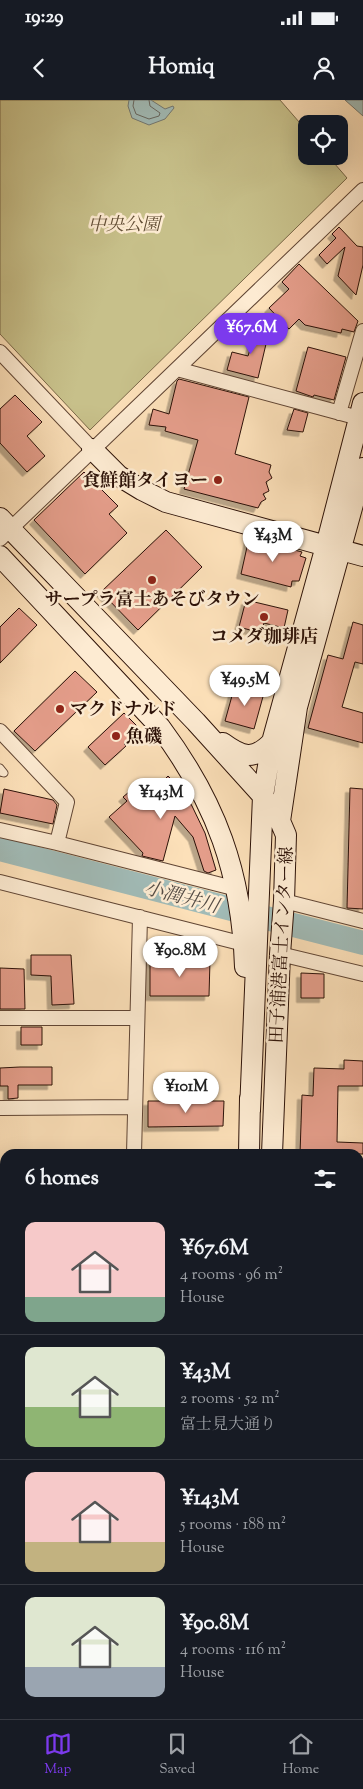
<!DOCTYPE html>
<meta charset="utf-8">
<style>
:root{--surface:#171b24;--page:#242831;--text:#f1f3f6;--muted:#9ea1a6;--line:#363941;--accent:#7c3aed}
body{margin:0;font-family:"Sorts Mill Goudy","Noto Serif JP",serif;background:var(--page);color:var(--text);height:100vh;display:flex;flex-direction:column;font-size:19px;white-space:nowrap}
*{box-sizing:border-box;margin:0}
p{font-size:16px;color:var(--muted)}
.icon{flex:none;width:28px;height:28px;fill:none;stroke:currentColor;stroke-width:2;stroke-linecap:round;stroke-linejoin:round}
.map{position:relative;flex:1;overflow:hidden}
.panel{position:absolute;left:0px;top:1049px;width:364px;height:571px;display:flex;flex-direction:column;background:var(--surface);border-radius:15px 15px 0 0;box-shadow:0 5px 20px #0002}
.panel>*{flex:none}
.controls{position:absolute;left:298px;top:15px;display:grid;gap:10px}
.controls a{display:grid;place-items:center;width:50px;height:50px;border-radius:10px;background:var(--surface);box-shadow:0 5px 20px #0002;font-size:25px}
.price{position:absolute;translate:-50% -42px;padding:0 11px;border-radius:18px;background:#fff;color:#222;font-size:16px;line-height:32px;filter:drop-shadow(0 1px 2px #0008)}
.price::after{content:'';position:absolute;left:50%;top:30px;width:15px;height:11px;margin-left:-8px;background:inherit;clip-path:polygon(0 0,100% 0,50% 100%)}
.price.current{background:var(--accent);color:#fff}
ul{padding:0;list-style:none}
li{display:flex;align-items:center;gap:15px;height:125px;padding:0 25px}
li+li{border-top:1px solid var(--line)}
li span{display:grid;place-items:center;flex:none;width:140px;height:100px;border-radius:10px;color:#555}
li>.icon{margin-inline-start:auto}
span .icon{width:60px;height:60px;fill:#fffc;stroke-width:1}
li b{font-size:21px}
h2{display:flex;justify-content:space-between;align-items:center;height:60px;padding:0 25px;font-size:21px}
.status{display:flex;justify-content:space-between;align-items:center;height:35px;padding:0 25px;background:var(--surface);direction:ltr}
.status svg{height:14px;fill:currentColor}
header{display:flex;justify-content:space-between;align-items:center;height:65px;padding:0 25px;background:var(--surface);font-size:22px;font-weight:800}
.dock{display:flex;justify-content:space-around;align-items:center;height:70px;border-top:1px solid var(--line);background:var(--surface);font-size:14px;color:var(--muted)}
.dock a{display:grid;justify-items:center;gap:2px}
.dock .current{color:var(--accent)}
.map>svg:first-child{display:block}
</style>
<div class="status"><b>19:29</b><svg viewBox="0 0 49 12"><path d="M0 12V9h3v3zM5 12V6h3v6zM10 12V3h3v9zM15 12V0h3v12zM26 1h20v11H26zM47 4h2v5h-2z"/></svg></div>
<header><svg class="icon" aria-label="back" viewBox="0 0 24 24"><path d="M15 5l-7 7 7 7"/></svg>Homiq<svg class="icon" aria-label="person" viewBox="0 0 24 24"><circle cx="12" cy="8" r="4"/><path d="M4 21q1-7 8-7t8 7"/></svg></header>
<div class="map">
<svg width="363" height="1619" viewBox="0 0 363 1619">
<defs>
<filter id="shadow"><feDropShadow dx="-4.5" dy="4.5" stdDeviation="0" flood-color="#0004"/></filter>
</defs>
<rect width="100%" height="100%" fill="#fce0b9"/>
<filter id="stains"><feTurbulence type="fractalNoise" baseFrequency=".004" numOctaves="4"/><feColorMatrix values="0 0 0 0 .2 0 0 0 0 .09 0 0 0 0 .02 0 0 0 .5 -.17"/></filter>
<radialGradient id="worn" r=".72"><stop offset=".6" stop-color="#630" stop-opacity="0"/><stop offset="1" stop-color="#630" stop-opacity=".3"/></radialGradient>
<!-- green -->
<path fill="#c7c08a" stroke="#7a6848" d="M0 0H280L306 30V56H328L347 78 90 330 0 234Z"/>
<!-- water -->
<path fill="#a1bbb7" stroke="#727771" d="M129 0H151L165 9 173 6 174 8 165 19 149 25 132 18 128 6Z
M345 0H363V16Z"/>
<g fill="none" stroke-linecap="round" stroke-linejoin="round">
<!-- shore -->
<path stroke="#66665f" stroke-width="1" d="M134 0 133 6 136 14 149 19 159 16 160 13 150 6 149 0"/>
<!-- river -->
<path stroke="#a1bbb7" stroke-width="24" d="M0 749 363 843"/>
</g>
<!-- building -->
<path fill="#e49d8a" stroke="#2c1107" filter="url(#shadow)" d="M339 127 357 146 363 147V165L356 195 338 176 345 147 327 164 319 155 336 138 332 134Z
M299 164 358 221 354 232 342 229 341 233 305 225 299 219 289 229 269 208 289 189 282 182Z
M258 224 270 227 258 278 227 270 232 252 248 256Z
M308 247 346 257 334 300 314 295 313 297 296 291Z
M179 279 249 297 235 354 271 365 269 372 272 378 266 382 269 391 263 394 266 399 261 402 258 408 184 389 198 340 165 331 166 327 149 325 153 309 169 314 177 281Z
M15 295 42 322 27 336 45 356 27 372 0 343V309Z
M294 309 308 313 303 332 287 330Z
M84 372 118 406 109 414 127 433 85 474 34 420Z
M166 430 202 467 138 530 101 492Z
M249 438 302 452 300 456 306 458 299 481H292L291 487 241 474Z
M246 500 288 510 284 528 264 523 261 533 239 527Z
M19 508 37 525 0 563V527Z
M353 522 363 525V564L355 562 342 607 363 613V643L308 628 328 555 343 559Z
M75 571 97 592 35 651 14 631Z
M235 585 264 593 254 629 225 621Z
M124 613 140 629 124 644 126 646 105 665 88 647Z
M168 676 184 692 192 706 205 733 216 770 208 773 204 771 193 737 175 716 163 761 142 756 143 753 109 717 127 701 123 697 135 687 138 690 147 681 155 689Z
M350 688 363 689V809L347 808Z
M4 689 53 700 57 705 53 724 0 713Z
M31 855H71L74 904 52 905 51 876 31 875Z
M150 860H210L209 896H150Z
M0 868 24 869 25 909H0Z
M301 873 324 874V898H301Z
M21 927H42V945H21Z
M344 960 363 961V986H338L337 1042 363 1043V1054H300L302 995 313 996 314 968 344 969Z
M20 967H52V985H18V998L8 999V986H0V968Z
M148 1001H224L223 1026 148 1027Z"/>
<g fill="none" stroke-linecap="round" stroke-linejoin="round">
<defs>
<path id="lane" d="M0 668 4 673 0 672
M0 1560 5 1559"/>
<path id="street" d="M0 252 92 349
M177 269 359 318
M339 313 363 231
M0 439 363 90
M0 631 67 702 57 743
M0 730 57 743 237 789
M0 782 244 844
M284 801 363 821
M280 854 363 874
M0 918H136
M0 1008 135 1007
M134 1054 140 817
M0 1183H5
M359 1222H363
M0 1263H5
M359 1298 363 1289
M359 1531 363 1542
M359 1575H363
M126 1615 127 1619"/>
<path id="secondary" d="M92 349 119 376 142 390 166 402 363 456
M0 418 196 622 263 696 280 721 286 735 284 801 280 854 272 1054
M0 456 160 627C216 702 242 773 245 867
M223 643C242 657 254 661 272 642
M280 721 297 607 363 368
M250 1011 263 696 272 642 326 446 363 303
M249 1054 250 998
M0 1100H5
M359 1106H363
M359 1356H363
M0 1357H5
M236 1619V1615
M253 1619V1615"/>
</defs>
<!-- lane casing -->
<use href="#lane" stroke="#604534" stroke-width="9"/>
<!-- street casing -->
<use href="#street" stroke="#604534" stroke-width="16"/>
<!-- secondary casing -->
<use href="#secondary" stroke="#2c1107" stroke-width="22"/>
<!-- lane -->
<use href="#lane" stroke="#fdebd2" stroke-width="7"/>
<!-- street -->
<use href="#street" stroke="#fdebd2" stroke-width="14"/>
<!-- secondary -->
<use href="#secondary" stroke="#fdebd2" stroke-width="20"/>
</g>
<!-- markers -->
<g fill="#8f2418" stroke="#fdebd2" stroke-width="2">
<circle cx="218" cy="380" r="5"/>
<circle cx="152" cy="480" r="5"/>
<circle cx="264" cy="517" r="5"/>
<circle cx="60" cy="609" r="5"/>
<circle cx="116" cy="636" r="5"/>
</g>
<g text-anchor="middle" stroke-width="5" stroke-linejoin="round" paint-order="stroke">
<!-- park labels -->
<g font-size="18" font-style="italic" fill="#624e35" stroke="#fdebd2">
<text x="124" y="130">中央公園</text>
</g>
<!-- poi labels -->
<g font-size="18" font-weight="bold" fill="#2c1107" stroke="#fdebd2">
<text x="208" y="386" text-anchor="end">食鮮館タイヨー</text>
<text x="152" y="505">サープラ富士あそびタウン</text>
<text x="264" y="542">コメダ珈琲店</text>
<text x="70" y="615" text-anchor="start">マクドナルド</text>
<text x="126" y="642" text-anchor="start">魚磯</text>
</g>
<!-- street labels -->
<g font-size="18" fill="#2c1107" stroke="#fdebd2">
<text transform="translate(281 845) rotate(-87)" y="6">田子浦港富士インター線</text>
</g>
<!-- water labels -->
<g font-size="19" font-style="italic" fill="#554c45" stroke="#fdebd2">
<text transform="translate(182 796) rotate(15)" y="7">小潤井川</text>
</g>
</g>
<rect width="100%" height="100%" filter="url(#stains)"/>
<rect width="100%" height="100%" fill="url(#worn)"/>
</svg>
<div class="controls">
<a><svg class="icon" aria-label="locate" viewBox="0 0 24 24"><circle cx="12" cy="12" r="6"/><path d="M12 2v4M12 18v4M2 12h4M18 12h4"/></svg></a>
</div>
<b class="price current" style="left:251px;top:255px">¥67.6M</b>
<b class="price" style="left:273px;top:463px">¥43M</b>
<b class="price" style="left:245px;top:607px">¥49.5M</b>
<b class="price" style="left:161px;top:720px">¥143M</b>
<b class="price" style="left:180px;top:878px">¥90.8M</b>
<b class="price" style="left:186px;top:1014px">¥101M</b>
<section class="panel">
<h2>6 homes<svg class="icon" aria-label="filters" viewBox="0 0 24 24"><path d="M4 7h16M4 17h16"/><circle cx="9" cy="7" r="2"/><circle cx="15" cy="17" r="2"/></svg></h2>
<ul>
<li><span style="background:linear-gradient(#f6c9c9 75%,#7fa58c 0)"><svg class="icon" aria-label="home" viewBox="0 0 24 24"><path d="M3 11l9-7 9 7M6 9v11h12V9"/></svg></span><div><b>¥67.6M</b><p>4 rooms · 96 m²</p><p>House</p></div></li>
<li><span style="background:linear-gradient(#dfe7d0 60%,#8fb573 0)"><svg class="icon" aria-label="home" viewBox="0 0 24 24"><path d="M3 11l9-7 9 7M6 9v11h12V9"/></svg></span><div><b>¥43M</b><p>2 rooms · 52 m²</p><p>富士見大通り</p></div></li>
<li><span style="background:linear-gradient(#f6c9c9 70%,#c2b280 0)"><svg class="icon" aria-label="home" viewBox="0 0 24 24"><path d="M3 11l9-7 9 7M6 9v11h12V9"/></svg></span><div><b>¥143M</b><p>5 rooms · 188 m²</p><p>House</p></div></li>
<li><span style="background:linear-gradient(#dfe7d0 70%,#9aa5b1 0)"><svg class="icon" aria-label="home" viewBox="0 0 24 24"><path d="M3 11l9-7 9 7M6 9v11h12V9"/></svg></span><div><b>¥90.8M</b><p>4 rooms · 116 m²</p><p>House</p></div></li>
</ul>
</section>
</div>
<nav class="dock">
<a class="current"><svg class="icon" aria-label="map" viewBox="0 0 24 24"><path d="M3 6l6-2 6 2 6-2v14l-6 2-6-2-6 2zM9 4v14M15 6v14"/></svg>Map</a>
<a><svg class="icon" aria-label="saved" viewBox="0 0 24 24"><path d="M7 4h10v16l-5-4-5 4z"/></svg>Saved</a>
<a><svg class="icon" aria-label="home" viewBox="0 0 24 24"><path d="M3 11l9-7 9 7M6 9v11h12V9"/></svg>Home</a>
</nav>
